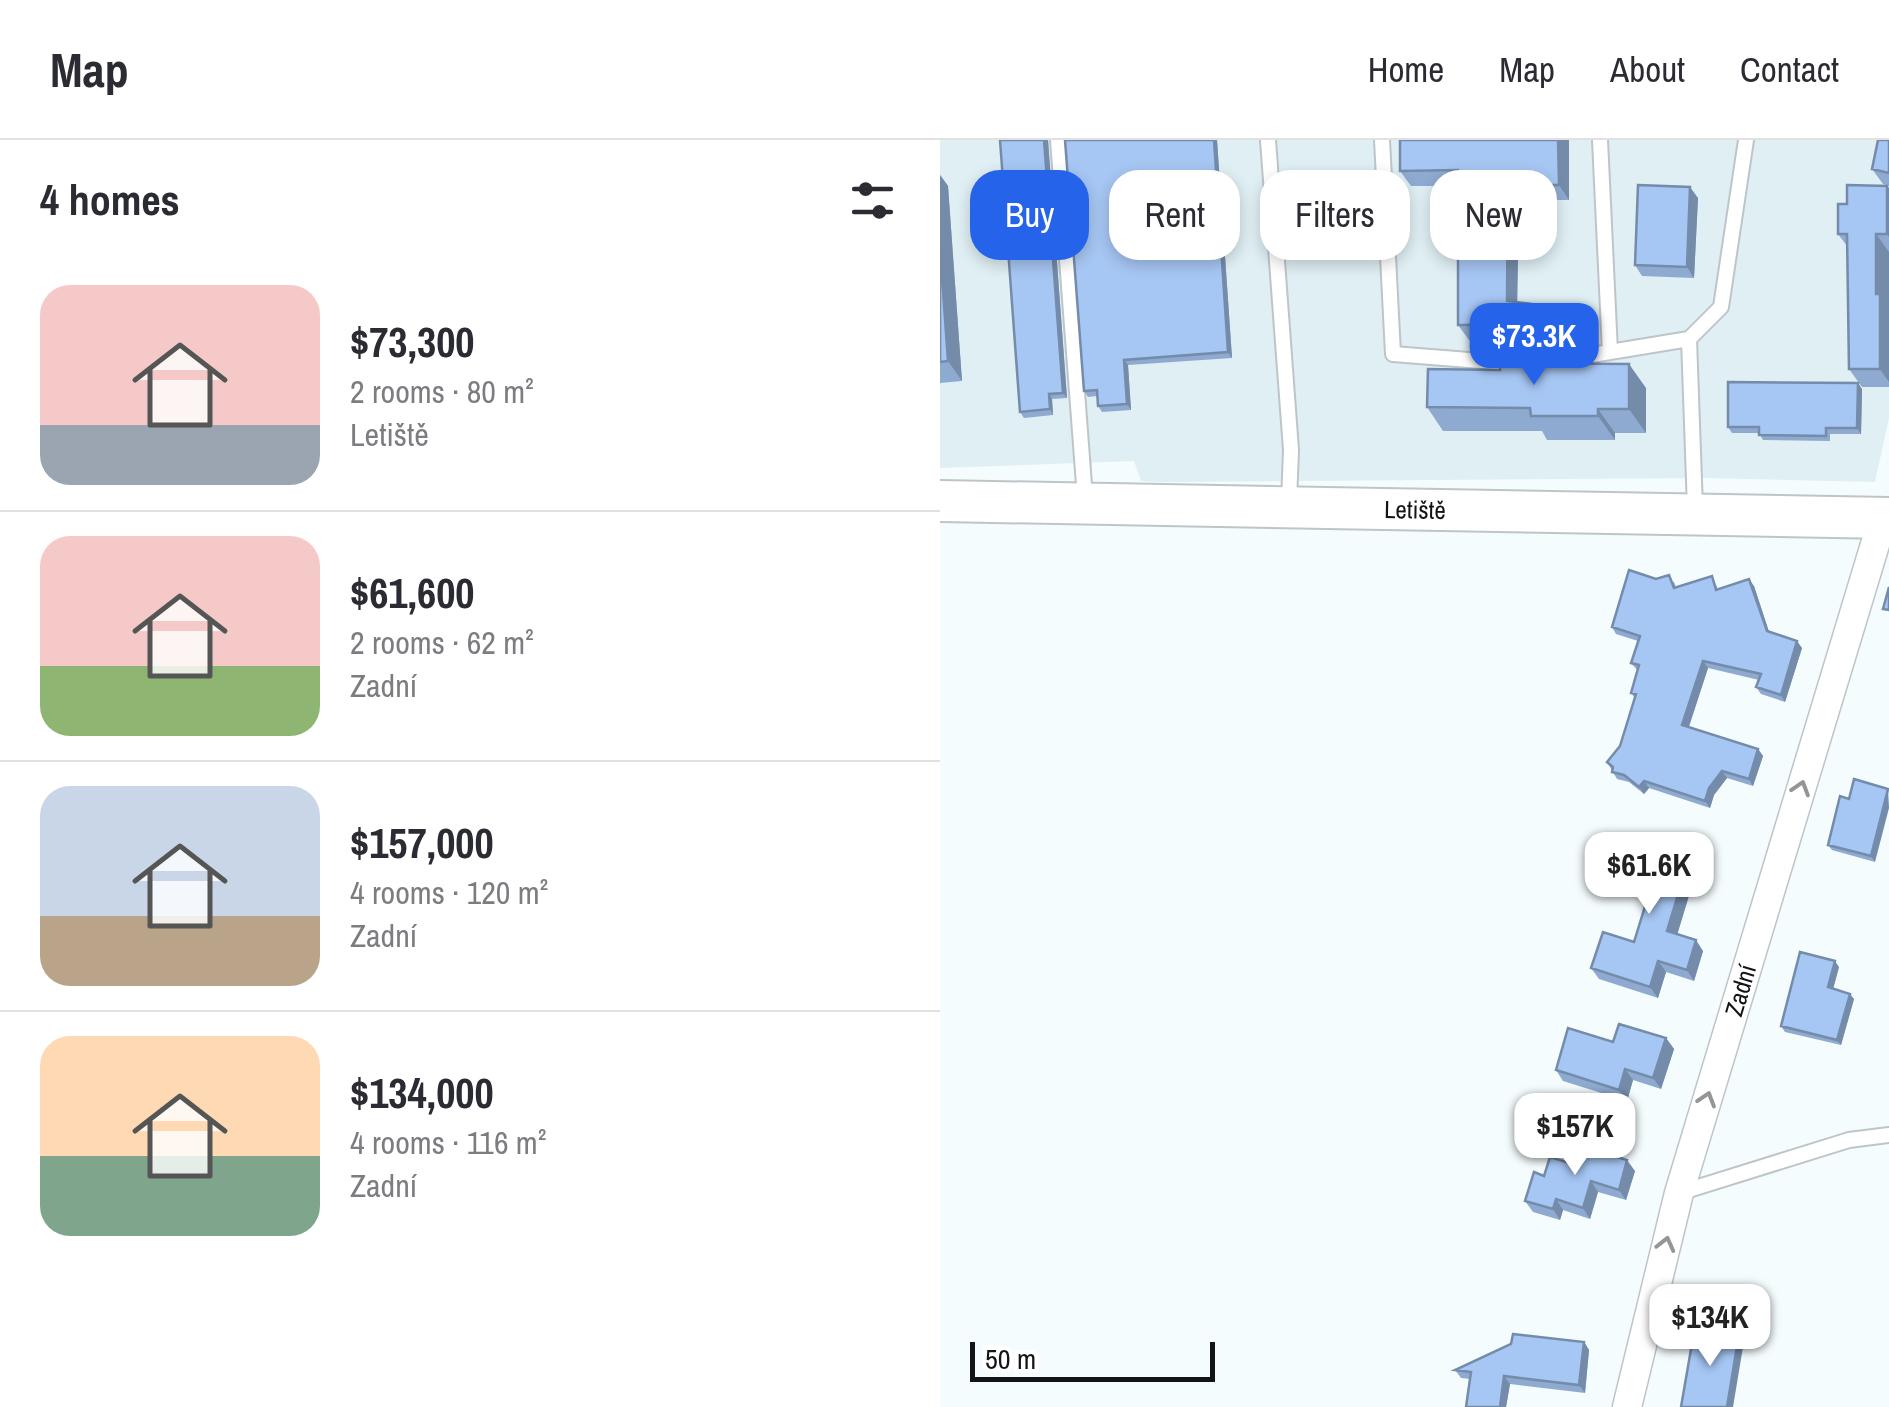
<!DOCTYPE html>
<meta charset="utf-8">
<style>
:root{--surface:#fff;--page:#f7f7f7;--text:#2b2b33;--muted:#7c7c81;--line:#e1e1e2;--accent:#2563eb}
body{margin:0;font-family:"Archivo Narrow",sans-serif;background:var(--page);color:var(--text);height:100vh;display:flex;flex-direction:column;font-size:38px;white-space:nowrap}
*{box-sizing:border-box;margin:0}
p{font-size:32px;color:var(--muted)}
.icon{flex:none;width:55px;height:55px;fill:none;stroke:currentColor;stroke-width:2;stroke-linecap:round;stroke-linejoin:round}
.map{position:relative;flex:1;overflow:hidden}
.sheet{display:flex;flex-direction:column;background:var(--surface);width:940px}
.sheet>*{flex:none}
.banner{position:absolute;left:30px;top:30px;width:768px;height:90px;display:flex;gap:20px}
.scale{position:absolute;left:30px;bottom:25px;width:245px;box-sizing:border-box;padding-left:10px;border:5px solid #121516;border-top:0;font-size:28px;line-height:35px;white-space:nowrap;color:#121516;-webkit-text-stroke:8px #fff;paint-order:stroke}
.price{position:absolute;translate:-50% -85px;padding:0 22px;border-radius:20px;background:#fff;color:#222;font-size:32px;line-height:65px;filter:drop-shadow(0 2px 5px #0008)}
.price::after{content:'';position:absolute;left:50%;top:60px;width:30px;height:22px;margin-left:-15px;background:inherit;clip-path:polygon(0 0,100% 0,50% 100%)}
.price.selected{background:var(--accent);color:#fff}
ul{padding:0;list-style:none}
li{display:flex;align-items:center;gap:30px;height:250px;padding:0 40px}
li+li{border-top:2px solid var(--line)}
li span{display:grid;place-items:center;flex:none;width:280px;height:200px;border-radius:30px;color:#555}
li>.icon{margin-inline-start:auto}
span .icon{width:120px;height:120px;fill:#fffc;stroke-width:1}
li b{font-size:42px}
h2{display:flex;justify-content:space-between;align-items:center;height:120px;padding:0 40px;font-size:42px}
.tag{padding:0 35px;border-radius:30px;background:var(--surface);box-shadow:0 5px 15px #0003;font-size:35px;line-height:90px}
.tag.selected{background:var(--accent);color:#fff}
header{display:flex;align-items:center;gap:60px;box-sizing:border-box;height:140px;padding:0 50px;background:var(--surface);border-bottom:2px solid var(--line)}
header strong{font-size:48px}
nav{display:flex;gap:55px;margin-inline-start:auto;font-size:35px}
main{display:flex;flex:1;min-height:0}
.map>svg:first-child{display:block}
</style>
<header>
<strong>Map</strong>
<nav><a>Home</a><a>Map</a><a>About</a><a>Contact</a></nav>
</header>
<main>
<section class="sheet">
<h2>4 homes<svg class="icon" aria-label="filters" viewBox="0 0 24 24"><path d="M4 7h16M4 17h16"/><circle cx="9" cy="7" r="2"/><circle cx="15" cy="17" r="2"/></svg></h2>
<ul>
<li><span style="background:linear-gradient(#f6c9c9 70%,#9aa5b1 0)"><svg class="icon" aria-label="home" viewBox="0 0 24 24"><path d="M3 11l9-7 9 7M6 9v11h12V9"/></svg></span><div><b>$73,300</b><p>2 rooms · 80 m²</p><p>Letiště</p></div></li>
<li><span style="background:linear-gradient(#f6c9c9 65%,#8fb573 0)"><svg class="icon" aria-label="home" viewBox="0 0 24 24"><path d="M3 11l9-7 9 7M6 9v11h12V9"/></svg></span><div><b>$61,600</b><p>2 rooms · 62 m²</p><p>Zadní</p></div></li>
<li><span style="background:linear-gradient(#c9d6e8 65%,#b9a48a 0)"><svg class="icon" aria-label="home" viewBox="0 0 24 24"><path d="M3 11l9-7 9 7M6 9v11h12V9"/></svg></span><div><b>$157,000</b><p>4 rooms · 120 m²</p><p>Zadní</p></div></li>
<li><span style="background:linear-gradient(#ffd9b3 60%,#7fa58c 0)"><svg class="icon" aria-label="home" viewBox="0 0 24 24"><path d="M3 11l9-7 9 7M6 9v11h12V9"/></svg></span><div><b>$134,000</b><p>4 rooms · 116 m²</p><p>Zadní</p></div></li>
</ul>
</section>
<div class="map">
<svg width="949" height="1267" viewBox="0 0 949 1267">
<rect width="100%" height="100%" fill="#f4fcfe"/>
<!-- built -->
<path fill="#dfeff4" d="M0 0H949V278L935 342 765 338 217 342 201 341 194 321 0 328Z"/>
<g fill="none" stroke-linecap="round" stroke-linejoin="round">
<defs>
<path id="lane" d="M118 0 145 358
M328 0 351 310 349 362
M442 0 453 214 591 225 749 199
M660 0 670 212
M755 369 749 199 781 167 806 0
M739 1053 909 1000 949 995"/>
<g id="street">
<path id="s1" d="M687 1267 739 1053 943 378"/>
</g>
<g id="secondary">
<path id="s2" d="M0 361 949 378"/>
</g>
</defs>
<!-- lane casing -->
<use href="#lane" stroke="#bec5c8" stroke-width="18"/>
<!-- street casing -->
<use href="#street" stroke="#bec5c8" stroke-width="31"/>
<!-- secondary casing -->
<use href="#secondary" stroke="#bec5c8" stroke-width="44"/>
<!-- lane -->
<use href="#lane" stroke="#fff" stroke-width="14"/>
<!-- street -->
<use href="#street" stroke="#fff" stroke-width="28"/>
<!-- secondary -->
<use href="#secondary" stroke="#fff" stroke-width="40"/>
</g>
<!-- wall -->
<path fill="#8faad1" d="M60 0H108L127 258 112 259 113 275 84 278 80 272Z
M125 0H277L292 218 188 225 191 270 162 272 158 266 157 256 148 257 144 251Z
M460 0H629V60H579L577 162 633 184 632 199 529 200 518 185V46H471L460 31Z
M949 0V46L943 44 932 29Z
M0 35 8 46 22 241 0 243Z
M949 48V247H922L909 229 907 106 898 94 907 64Z
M758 58 754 138 702 136 695 125Z
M706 248V293H675V300H607L602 291H503L487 267Z
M922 249 921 294H890V301L823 300 819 293H792L788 287Z
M772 436 778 449 814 446 829 492 862 508 845 562 821 554 816 547 819 540 768 528 749 587 818 609 823 616 813 646 787 638 774 655 770 668 709 648 704 654 689 642 677 639 667 622 680 606 695 558 691 553 698 531 691 523 698 501 676 494 672 487 716 439 734 442 736 447Z
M909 659 935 722 892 710 888 705Z
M758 726 737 794 763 811 754 841 726 832 718 858 659 839 651 828 694 802 707 757 686 751 678 740Z
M899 827 893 849 914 859 901 905 845 892 841 886Z
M726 898 734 909 721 949 693 940 687 961 623 941 616 930 673 902Z
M629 1023 695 1031 686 1060 658 1052 650 1079 623 1070 620 1080 593 1072 585 1061 604 1036Z
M644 1202 649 1210 645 1253 570 1244 566 1267H526L530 1239 521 1238 515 1230Z"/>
<!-- shaded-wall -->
<path fill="#748baa" d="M104 0H108L127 258 123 253Z
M274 0H277L292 218 288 212Z
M618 0H629V60L619 45Z
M0 35 8 46 22 241 8 221 0 109Z
M568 45 579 60 577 176 567 161Z
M947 46 949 48V97L947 94Z
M750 47 758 58 754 138 747 127Z
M936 94 949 112V242L940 229 936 154Z
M623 168 633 184 632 199 622 184Z
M184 220 188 225 191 270 187 264Z
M689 224 706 248V293L689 269Z
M918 243 922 249 921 294 917 288Z
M109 254 112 259 113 275 110 269Z
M658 269 675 293V300L658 276Z
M809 439 814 446 831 498 827 491Z
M857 501 862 508 845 562 841 555Z
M763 521 768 528 747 592 742 585Z
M818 609 823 616 813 646 809 639Z
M782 631 787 638 774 655 770 668 765 661 769 648Z
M704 641 709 648 704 654 699 647Z
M948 649 949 668 935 722 931 716Z
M750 715 758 726 735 802 727 791Z
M756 800 763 811 754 841 747 830Z
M718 821 726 832 718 858 710 847Z
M895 821 899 827 892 853 888 847Z
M910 854 914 859 901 905 897 900Z
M726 898 734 909 721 949 713 938Z
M685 929 693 940 687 961 679 950Z
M687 1020 695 1031 686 1060 679 1050Z
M651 1041 658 1052 650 1079 643 1068Z
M616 1059 623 1070 620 1080 613 1069Z
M799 1194 804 1201 793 1267H787Z
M644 1202 649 1210 645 1253 639 1245Z
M564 1236 570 1244 566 1267H560Z"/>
<!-- building -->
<path fill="#a6c6f3" stroke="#748baa" stroke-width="2.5" d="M60 0H104L123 253 109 254 110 269 80 272Z
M125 0H274L288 212 184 220 187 264 158 266 157 250 144 251Z
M460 0H618L619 45H568L567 161 623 168 622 184 518 185V30L460 31Z
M938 0H949V33L932 29Z
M698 45 750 47 747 127 695 125Z
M907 45 947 46V94H936V154H940V229H909L907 94H898V64H907Z
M0 109 8 221 0 222Z
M560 223 689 224V269H658V276H591L590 268 487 267 488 229 560 230Z
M788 242 918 243 917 288H886V296L819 295V287H788Z
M689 430 716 439 729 435 734 448 772 436 776 450 809 439 827 491 857 501 841 555 816 547 821 534 763 521 742 585 818 609 809 639 782 631 769 648 765 661 704 641 699 647 684 635 672 632 673 627 667 622 680 606 696 554 691 553 699 525 691 523 700 496 672 487Z
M949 447V470L943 469Z
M914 639 948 649 931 716 888 705 900 656 909 659Z
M690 701H701L750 715 727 791 756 800 747 830 718 821 710 847 651 828 663 792 694 802 710 750 678 740Z
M860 812 895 821 888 847 910 854 897 900 841 886Z
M679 884 726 898 713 938 685 929 679 950 616 930 628 888 673 902Z
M634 1004 687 1020 679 1050 651 1041 643 1068 616 1059 613 1069 585 1061 594 1032 604 1036 610 1017 629 1023Z
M755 1186 799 1194 787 1267H741Z
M573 1194 644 1202 639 1245 564 1236 560 1267H526L531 1232 515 1230 571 1204Z"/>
<!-- one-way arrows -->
<defs><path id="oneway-chevron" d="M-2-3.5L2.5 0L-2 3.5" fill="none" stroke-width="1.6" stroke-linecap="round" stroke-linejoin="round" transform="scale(2.5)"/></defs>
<g stroke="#949696">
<use href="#oneway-chevron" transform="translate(861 648) rotate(-73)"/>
<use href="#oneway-chevron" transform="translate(767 959) rotate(-73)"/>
<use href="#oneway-chevron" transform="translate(726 1104) rotate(-76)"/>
</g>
<g text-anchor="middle" stroke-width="8" stroke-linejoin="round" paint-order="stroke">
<!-- street labels -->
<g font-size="25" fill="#121516" stroke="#fff">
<text dy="9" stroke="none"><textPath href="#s2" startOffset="475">Letiště</textPath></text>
<text dy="9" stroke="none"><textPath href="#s1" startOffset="432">Zadní</textPath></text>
</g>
</g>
</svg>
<div class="scale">50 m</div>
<b class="price selected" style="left:594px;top:248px">$73.3K</b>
<b class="price" style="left:709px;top:777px">$61.6K</b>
<b class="price" style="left:635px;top:1038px">$157K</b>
<b class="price" style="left:770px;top:1229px">$134K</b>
<div class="banner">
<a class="tag selected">Buy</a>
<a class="tag">Rent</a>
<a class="tag">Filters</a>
<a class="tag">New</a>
</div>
</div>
</main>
